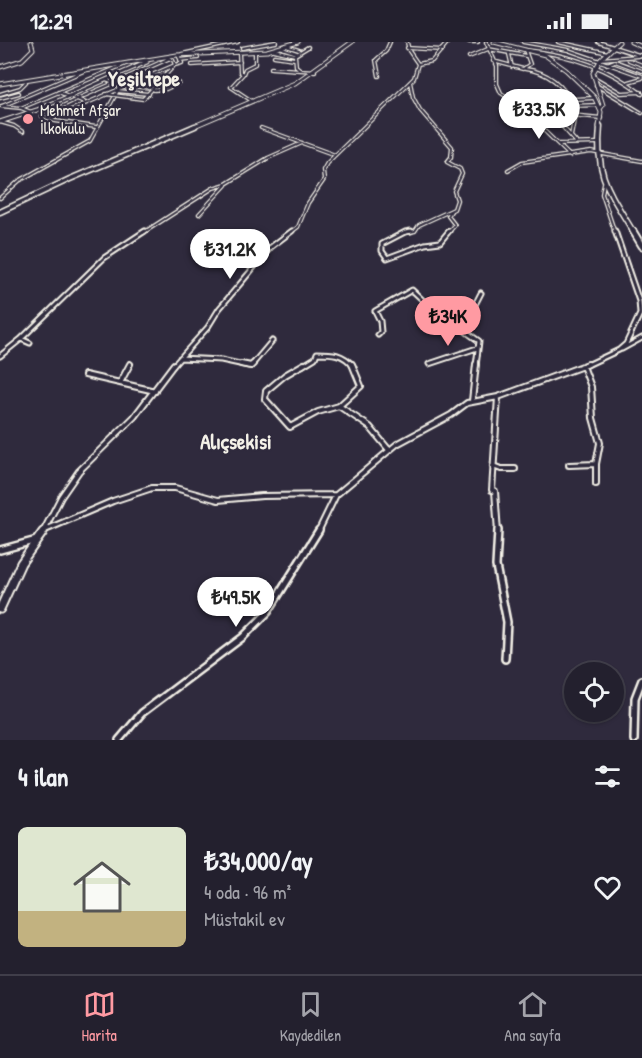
<!DOCTYPE html>
<html lang="tr">
<meta charset="utf-8">
<style>
:root{--surface:#23202e;--page:#2f2d3a;--text:#f1f3f6;--muted:#a3a3aa;--line:#403e4a;--accent:#ff9aa2}
body{margin:0;font-family:"Patrick Hand",sans-serif;background:var(--page);color:var(--text);height:100vh;display:flex;flex-direction:column;font-size:22px;white-space:nowrap}
*{box-sizing:border-box;margin:0}
p{font-size:20px;color:var(--muted)}
.icon{flex:none;width:33px;height:33px;fill:none;stroke:currentColor;stroke-width:2;stroke-linecap:round;stroke-linejoin:round}
.map{position:relative;height:698px;overflow:hidden}
.side{display:flex;flex-direction:column;background:var(--surface);flex:1}
.side>*{flex:none}
.controls{position:absolute;left:564px;top:620px;display:grid;gap:12px}
.controls a{display:grid;place-items:center;width:60px;height:60px;border-radius:50%;background:var(--surface);box-shadow:0 2px 4px #0004,0 0 0 2px var(--line);font-size:30px}
.price{position:absolute;translate:-50% -51px;padding:0 14px;border-radius:21px;background:#fff;color:#222;font-size:20px;line-height:39px;filter:drop-shadow(0 2px 3px #0008)}
.price::after{content:'';position:absolute;left:50%;top:36px;width:18px;height:14px;margin-left:-9px;background:inherit;clip-path:polygon(0 0,100% 0,50% 100%)}
.price.selected{background:var(--accent);color:#111}
ul{padding:0;list-style:none}
li{display:flex;align-items:center;gap:18px;height:150px;padding:0 18px}
li span{display:grid;place-items:center;flex:none;width:168px;height:120px;border-radius:9px;color:#555}
li>.icon{margin-inline-start:auto}
span .icon{width:72px;height:72px;fill:#fffc;stroke-width:1}
li b{font-size:26px}
h2{display:flex;justify-content:space-between;align-items:center;height:72px;padding:0 18px;font-size:26px}
.status{display:flex;justify-content:space-between;align-items:center;height:42px;padding:0 30px;background:var(--surface);direction:ltr}
.status svg{height:16px;fill:currentColor}
.tabs{display:flex;justify-content:space-around;align-items:center;height:84px;border-top:2px solid var(--line);background:var(--surface);font-size:16px;color:var(--muted)}
.tabs a{display:grid;justify-items:center;gap:3px}
.tabs .selected{color:var(--accent)}
.map>svg:first-child{display:block}
</style>
<div class="status"><b>12:29</b><svg viewBox="0 0 49 12"><path d="M0 12V9h3v3zM5 12V6h3v6zM10 12V3h3v9zM15 12V0h3v12zM26 1h20v11H26zM47 4h2v5h-2z"/></svg></div>
<div class="map">
<svg width="642" height="698" viewBox="0 0 642 698">
<rect width="100%" height="100%" fill="#2f2a3d"/>
<filter id="ink" filterUnits="userSpaceOnUse"><feTurbulence type="fractalNoise" baseFrequency=".0167" numOctaves="2"/><feDisplacementMap in="SourceGraphic" scale="12" xChannelSelector="R" yChannelSelector="G"/><feConvolveMatrix kernelMatrix="1 2 1 2 8 2 1 2 1" color-interpolation-filters="sRGB"/></filter>
<g filter="url(#ink)">
<g fill="none" stroke-linecap="round" stroke-linejoin="round">
<defs>
<path id="street-far3" d="M469 0H478
M486 0 497 24V42L501 51 517 62 570 114
M523 0 568 8 600 19
M558 0 608 11
M598 0 642 14
M286 4 299 8
M308 5 295 13 296 24 301 28 315 29
M242 6 276 0
M282 6 297 11
M407 6 443 8
M274 8 295 13
M239 11 240 30 243 32 231 45 252 59
M182 12 238 0
M509 12 512 25
M274 14 295 17
M469 15 488 7 526 14
M601 17 638 14
M180 18 198 16
M629 18 642 23
M493 19 523 27 530 22 525 8C567 12 609 25 642 52
M600 19 642 34
M418 22 432 19 448 0
M607 22 615 19 642 29
M175 23 182 21 178 13
M192 23 240 20
M271 26 300 28
M525 27C549 30 563 43 574 64
M243 32 245 27 255 22V10
M379 34 376 18 386 9 390 0
M594 35 621 51 641 50
M145 36 159 38
M628 40 642 36
M158 43 167 42
M596 43 642 71
M122 44 114 41 168 17
M129 44 154 46
M154 48 166 47 179 41 162 35
M117 49 149 52
M0 52 20 46 26 40
M106 52 143 57 173 25
M0 56 19 51
M84 60 77 57 114 41 106 38
M514 60 594 56
M1 64 21 66
M2 64 86 28
M31 70 21 66 128 21
M42 74 77 57 58 50
M43 74 55 79 96 85
M553 74 576 100
M531 75 571 73 601 76
M50 77 175 23 173 18 165 15
M0 80 14 84 23 90
M261 86 335 113
M571 94 575 73 572 64 598 63
M558 102 598 101
M508 128 522 120 591 110 642 119
M604 141 602 152 615 191
M0 156 19 139 90 99 121 43
M199 172 226 143
M143 191 213 146 226 142 268 116 302 101
M290 191 298 185 308 161 324 138 323 128 327 121 414 36 418 22 409 9 407 0
M403 191 415 189 419 183 454 167 457 158 454 149 462 132 460 127 447 120 451 115 452 105 420 68 413 55 410 40
M448 191 455 183 448 174 451 169"/>
<path id="street-far2" d="M411 189 405 190 382 202V209L387 216 425 202 440 200 449 189
M466 280 481 251
M378 293 381 290 380 279 375 269 412 248 430 265 466 280 465 289 479 299 476 324
M21 297 30 301
M622 307 642 296
M0 314 21 297 104 216 145 189
M180 316 221 318 249 324
M429 322 477 306
M173 324 208 285 219 267 271 205 292 189
M251 324 272 299
M302 324 315 316 317 311C332 311 343 311 353 324
M585 324 619 308 626 302 640 272 639 259 615 189"/>
<path id="street-far1" d="M241 322 251 324 253 322
M304 322 285 333 266 349 265 357 290 385 318 370 339 364 361 344 352 322
M85 333 155 349
M120 341 130 322
M498 355 492 448 495 449 498 490
M472 359 476 322
M339 364 370 385 389 408
M596 422V442
M569 423 596 422 600 401 593 376 591 345 583 324
M493 424 501 427H515
M43 489 113 459 152 446H175L218 458 262 454 336 453 397 402 451 373 467 361 498 355 588 322
M43 490 61 455 79 429 134 375 174 322
M318 490 336 453"/>
<path id="street" d="M498 488 496 524 507 580 505 617
M0 508 37 498
M119 698 142 671 243 595 268 570 319 488
M634 698 635 656 642 638"/>
<path id="secondary-far2" d="M631 0 642 5
M0 25 22 18 33 7 31 0
M0 42 177 13 267 9 298 0
M600 67 603 63 593 31 601 17 619 0
M0 80 37 68 147 20
M192 85 295 41 352 0"/>
<path id="secondary-far1" d="M0 170 70 137 195 84"/>
<path id="secondary" d="M0 567 21 521 43 490"/>
<path id="primary-far2" d="M494 0 545 13 566 28 594 55 601 70 599 85"/>
<path id="primary-far1" d="M600 84C595 135 609 149 634 191"/>
<path id="primary" d="M633 189 642 204"/>
</defs>
<!-- street-far3 casing -->
<use href="#street-far3" stroke="#f4f1e8" stroke-width="4.5"/>
<!-- street-far2 casing -->
<use href="#street-far2" stroke="#f4f1e8" stroke-width="7"/>
<!-- street-far1 casing -->
<use href="#street-far1" stroke="#f4f1e8" stroke-width="8"/>
<!-- street casing -->
<use href="#street" stroke="#f4f1e8" stroke-width="10"/>
<!-- secondary-far2 casing -->
<use href="#secondary-far2" stroke="#f4f1e8" stroke-width="5"/>
<!-- secondary-far1 casing -->
<use href="#secondary-far1" stroke="#f4f1e8" stroke-width="7"/>
<!-- secondary casing -->
<use href="#secondary" stroke="#f4f1e8" stroke-width="11"/>
<!-- primary-far2 casing -->
<use href="#primary-far2" stroke="#f4f1e8" stroke-width="5"/>
<!-- primary-far1 casing -->
<use href="#primary-far1" stroke="#f4f1e8" stroke-width="7"/>
<!-- primary casing -->
<use href="#primary" stroke="#f4f1e8" stroke-width="9"/>
<!-- street-far3 -->
<use href="#street-far3" stroke="#2f2a3d" stroke-width="2"/>
<!-- street-far2 -->
<use href="#street-far2" stroke="#2f2a3d" stroke-width="3"/>
<!-- street-far1 -->
<use href="#street-far1" stroke="#2f2a3d" stroke-width="4"/>
<!-- street -->
<use href="#street" stroke="#2f2a3d" stroke-width="5"/>
<!-- secondary-far2 -->
<use href="#secondary-far2" stroke="#2f2a3d" stroke-width="3"/>
<!-- secondary-far1 -->
<use href="#secondary-far1" stroke="#2f2a3d" stroke-width="4"/>
<!-- secondary -->
<use href="#secondary" stroke="#2f2a3d" stroke-width="7"/>
<!-- primary-far2 -->
<use href="#primary-far2" stroke="#2f2a3d" stroke-width="3"/>
<!-- primary-far1 -->
<use href="#primary-far1" stroke="#2f2a3d" stroke-width="4"/>
<!-- primary -->
<use href="#primary" stroke="#2f2a3d" stroke-width="5"/>
</g>
</g>
<!-- markers -->
<circle fill="#ff9aa2" stroke="#2f2a3d" stroke-width="2" cx="28" cy="77" r="6"/>
<g text-anchor="middle" stroke-width="4.5" stroke-linejoin="round" paint-order="stroke">
<!-- far-poi labels -->
<g font-size="16" fill="#f4f1e8" stroke="#2f2a3d" text-anchor="start">
<text x="40" y="74">Mehmet Afşar<tspan x="40" dy="18">İlkokulu</tspan></text>
</g>
<!-- neighbourhood labels -->
<g font-size="21" font-weight="bold" fill="#f4f1e8" stroke="#2f2a3d">
<text x="236" y="407">Alıçsekisi</text>
</g>
<!-- far-district labels -->
<g font-size="22" font-weight="bold" fill="#f4f1e8" stroke="#2f2a3d">
<text x="144" y="44">Yeşiltepe</text>
</g>
</g>
</svg>
<div class="controls">
<a><svg class="icon" aria-label="locate" viewBox="0 0 24 24"><circle cx="12" cy="12" r="6"/><path d="M12 2v4M12 18v4M2 12h4M18 12h4"/></svg></a>
</div>
<b class="price" style="left:539px;top:98px">₺33.5K</b>
<b class="price" style="left:230px;top:238px">₺31.2K</b>
<b class="price selected" style="left:448px;top:305px">₺34K</b>
<b class="price" style="left:236px;top:586px">₺49.5K</b>
</div>
<section class="side">
<h2>4 ilan<svg class="icon" aria-label="filters" viewBox="0 0 24 24"><path d="M4 7h16M4 17h16"/><circle cx="9" cy="7" r="2"/><circle cx="15" cy="17" r="2"/></svg></h2>
<ul>
<li><span style="background:linear-gradient(#dfe7d0 70%,#c2b280 0)"><svg class="icon" aria-label="home" viewBox="0 0 24 24"><path d="M3 11l9-7 9 7M6 9v11h12V9"/></svg></span><div><b>₺34,000/ay</b><p>4 oda · 96 m²</p><p>Müstakil ev</p></div><svg class="icon" aria-label="heart" viewBox="0 0 24 24"><path d="M12 20l-8-8c-3-5 5-10 8-4 3-6 11-1 8 4z"/></svg></li>
</ul>
</section>
<nav class="tabs">
<a class="selected"><svg class="icon" aria-label="map" viewBox="0 0 24 24"><path d="M3 6l6-2 6 2 6-2v14l-6 2-6-2-6 2zM9 4v14M15 6v14"/></svg>Harita</a>
<a><svg class="icon" aria-label="saved" viewBox="0 0 24 24"><path d="M7 4h10v16l-5-4-5 4z"/></svg>Kaydedilen</a>
<a><svg class="icon" aria-label="home" viewBox="0 0 24 24"><path d="M3 11l9-7 9 7M6 9v11h12V9"/></svg>Ana sayfa</a>
</nav>
